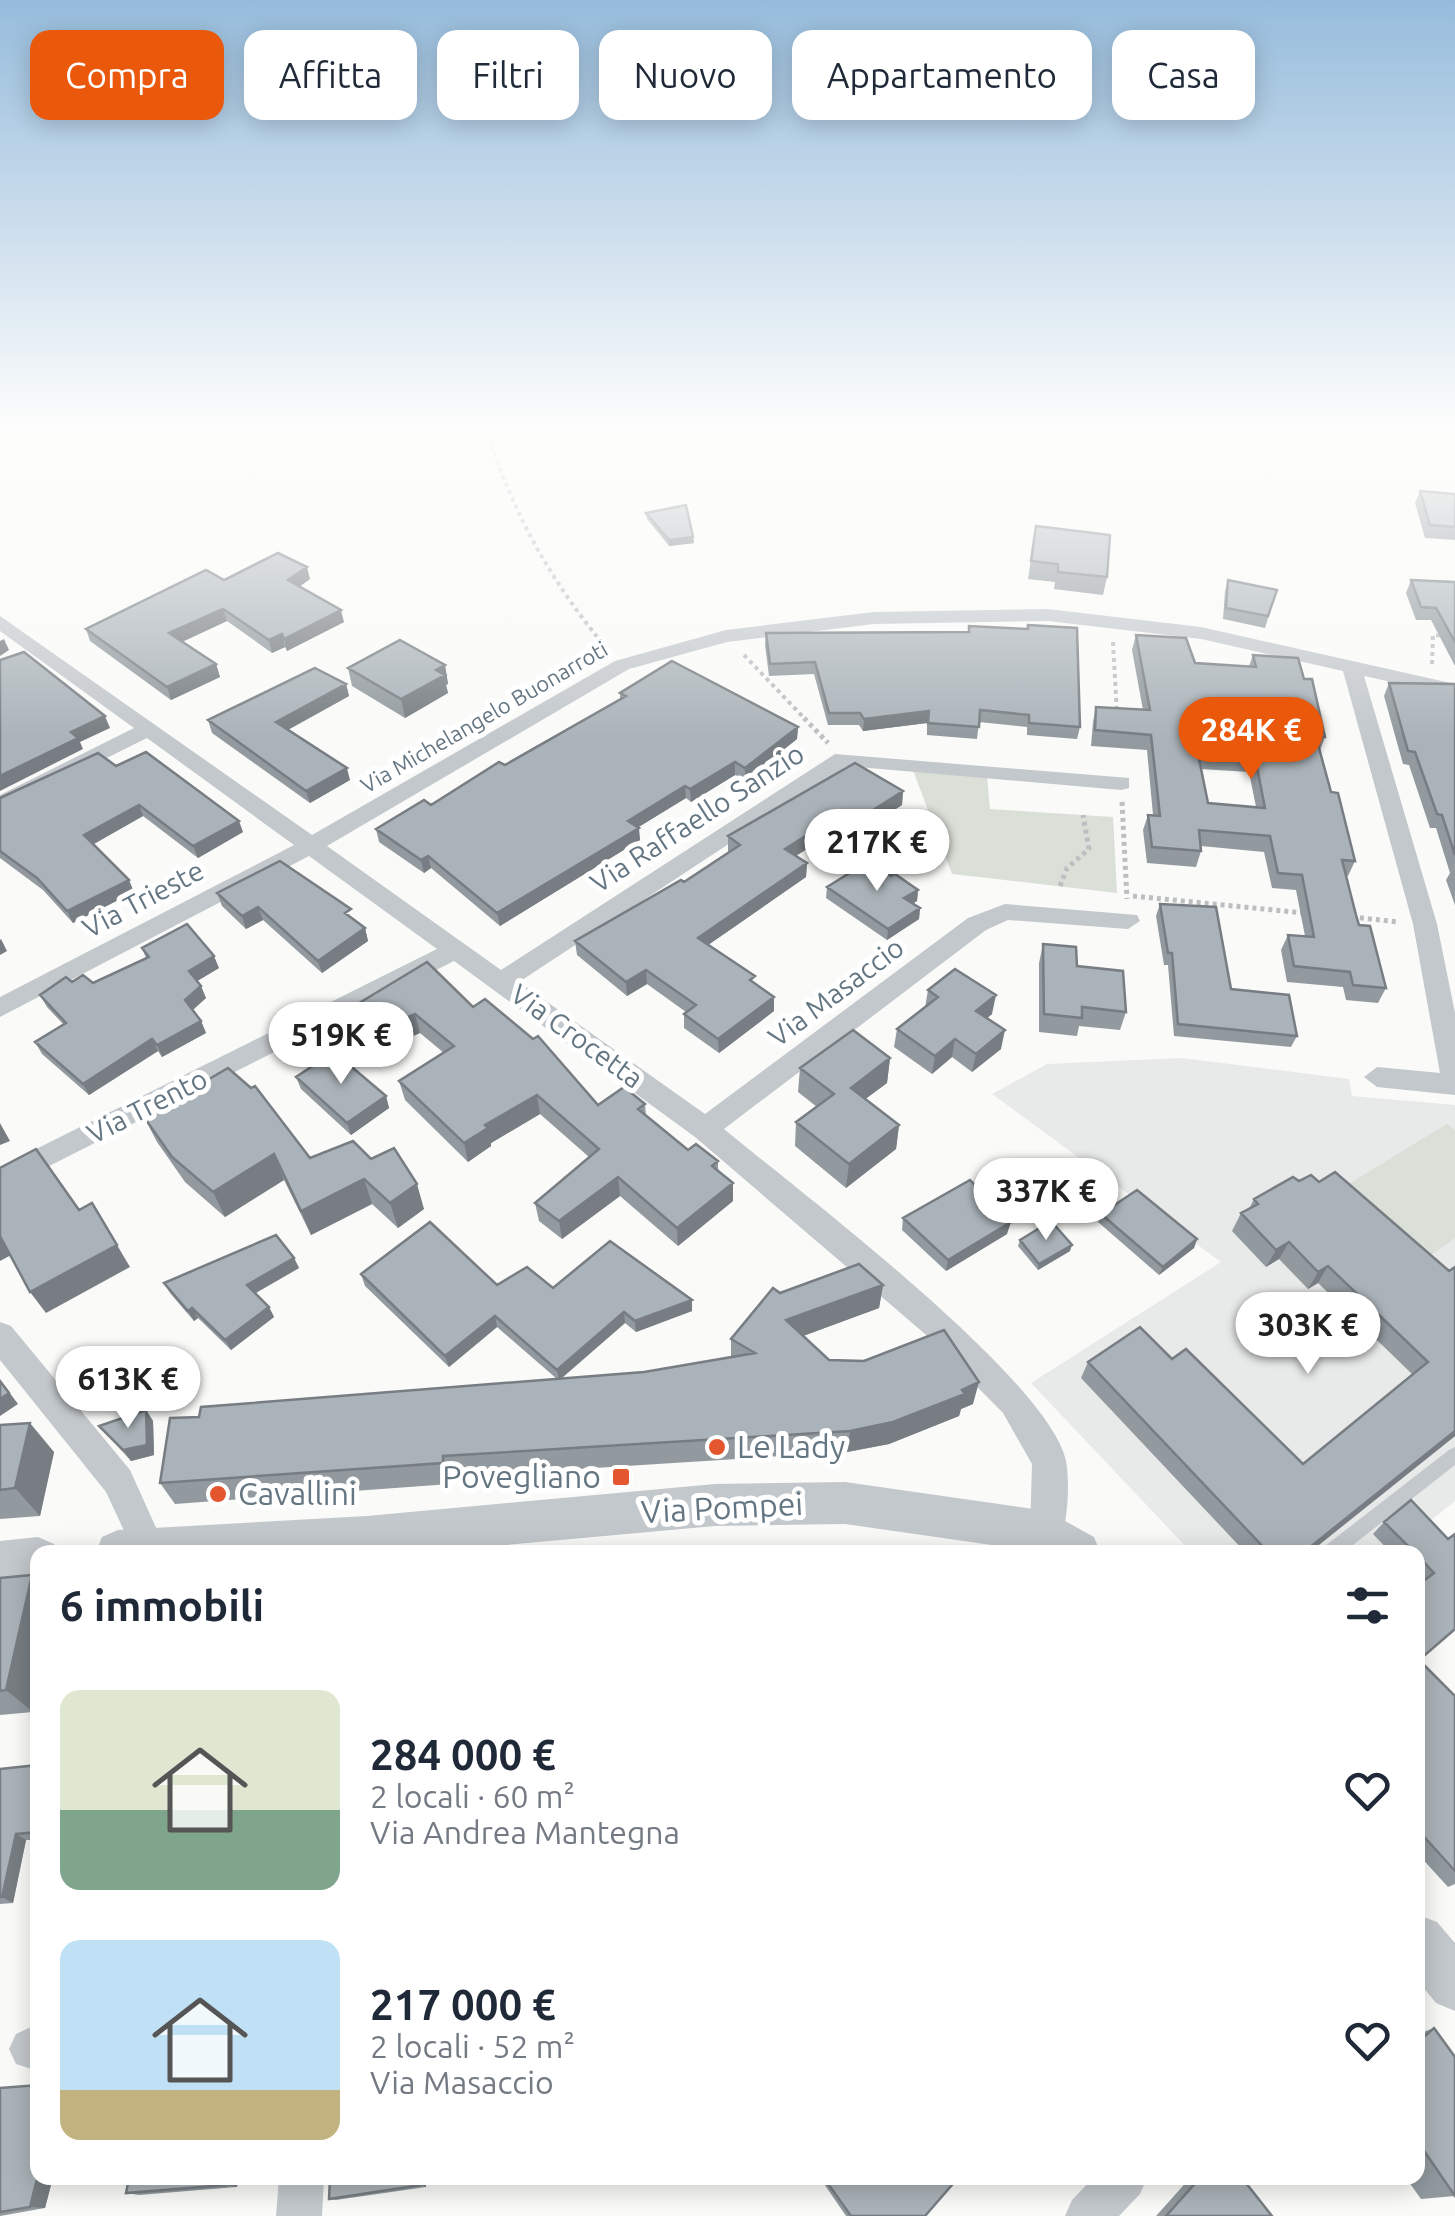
<!DOCTYPE html>
<html lang="it">
<meta charset="utf-8">
<style>
:root{--surface:#fff;--page:#f6f6f7;--text:#1f2937;--muted:#747a83;--accent:#ea580c}
body{margin:0;font-family:Ubuntu,sans-serif;background:var(--page);color:var(--text);height:100vh;display:flex;flex-direction:column;font-size:38px;white-space:nowrap}
*{box-sizing:border-box;margin:0}
p{font-size:32px;color:var(--muted)}
.icon{flex:none;width:55px;height:55px;fill:none;stroke:currentColor;stroke-width:2;stroke-linecap:round;stroke-linejoin:round}
.map{position:relative;flex:1;overflow:hidden}
.drawer{position:absolute;left:30px;top:1545px;width:1395px;height:640px;display:flex;flex-direction:column;background:var(--surface);border-radius:20px;box-shadow:0 5px 25px #0003}
.drawer>*{flex:none}
.hud{position:absolute;left:30px;top:30px;width:1395px;height:90px;display:flex;gap:20px}
.price{position:absolute;translate:-50% -85px;padding:0 22px;border-radius:35px;background:#fff;color:#222;font-size:32px;line-height:65px;filter:drop-shadow(0 2px 5px #0008)}
.price::after{content:'';position:absolute;left:50%;top:60px;width:30px;height:22px;margin-left:-15px;background:inherit;clip-path:polygon(0 0,100% 0,50% 100%)}
.price.active{background:var(--accent);color:#fff}
ul{padding:0;list-style:none}
li{display:flex;align-items:center;gap:30px;height:250px;padding:0 30px}
li span{display:grid;place-items:center;flex:none;width:280px;height:200px;border-radius:20px;color:#555}
li>.icon{margin-inline-start:auto}
span .icon{width:120px;height:120px;fill:#fffc;stroke-width:1}
li b{font-size:42px}
h2{display:flex;justify-content:space-between;align-items:center;height:120px;padding:0 30px;font-size:42px}
.tag{padding:0 35px;border-radius:20px;background:var(--surface);box-shadow:0 5px 25px #0003;font-size:35px;line-height:90px}
.tag.active{background:var(--accent);color:#fff}
.map>svg:first-child{display:block}
</style>
<div class="map">
<svg width="1455" height="2216" viewBox="0 0 1455 2216">
<rect width="100%" height="100%" fill="#fafaf8"/>
<!-- built -->
<path fill="#e8e9e9" d="M1182 1058 1349 1079 1352 1096 1455 1105V1501L1392 1552H1191L1031 1383 1221 1262 992 1094 1047 1064Z"/>
<!-- green -->
<path fill="#dadfd7" d="M913 770 987 776 990 809 1113 817 1117 893 952 874Z
M1447 1124 1455 1130V1238L1424 1260 1342 1188Z"/>
<g fill="none" stroke-linecap="round" stroke-linejoin="round">
<!-- path-far1 -->
<path stroke="#bbbfc2" stroke-width="4" stroke-dasharray="4 4" stroke-linecap="butt" d="M487 430C512 513 552 583 607 649
M1113 642 1117 715
M744 655 806 720
M1432 664 1433 635 1455 636"/>
<!-- path -->
<path stroke="#bbbfc2" stroke-width="5" stroke-dasharray="4 4" stroke-linecap="butt" d="M804 718 828 743
M1122 802 1127 899
M1060 886 1067 868 1089 849 1083 815
M1133 896 1304 913
M1352 917 1399 922"/>
<!-- service -->
<path fill="#c3c8cc" fill-rule="evenodd" d="M1455 1447V1465L1344 1552H1322L1325 1546 1449 1450Z"/>
<!-- minor -->
<path fill="#c3c8cc" fill-rule="evenodd" d="M1048 609 1201 627 1455 684V696L1364 676 1437 924 1455 1013V1095L1377 1087 1364 1077 1377 1067 1440 1073 1413 924 1343 671 1201 639 1048 621 874 624 727 642 629 669 327 846 501 970 835 754 1129 778V788L1121 790 847 766 519 982 705 1114 968 918 1005 904 1137 915 1140 921 1128 929 1008 920 986 930 724 1129C796 1189 1049 1379 1066 1461 1070 1483 1068 1524 1059 1544L1047 1549 1035 1544 1030 1532 1032 1464 1003 1413 925 1334 695 1137 454 961 0 1191V1167L437 949 309 856 0 1017V997L294 845 147 738 0 811V795L134 728 0 631V616L312 835 615 661 726 630 874 612Z
M0 1322 11 1326 130 1470 167 1552H134L106 1492 0 1360Z
M31 2027H38V2071L16 2064 9 2049 16 2034Z
M279 2178H324L322 2216H276Z
M1093 2178H1147L1140 2194 1119 2216H1065L1072 2200Z"/>
<!-- tertiary -->
<path fill="#c3c8cc" fill-rule="evenodd" d="M845 1482 1047 1511 1094 1537 1100 1552H1040L845 1524 715 1526 429 1552H96L102 1537 118 1530 367 1516 715 1484Z
M38 1537 54 1544 58 1552H38V1581L0 1585V1541Z
M1418 1915 1437 1922 1455 1943V2011L1436 2003 1418 1981Z"/>
</g>
<!-- wall -->
<path fill="#929a9f" fill-rule="evenodd" d="M1304 430H1358L1357 434Z
M1420 491 1455 494V540L1425 538 1415 503Z
M646 513 693 537 694 543 669 546 647 519Z
M1036 526 1107 577 1103 595 1054 589 1055 582 1028 579Z
M310 579 300 586 344 622 287 651 285 647 272 653 227 621 182 642 216 664 220 677 171 700 90 641 86 629 224 580Z
M1228 580 1277 590 1265 628 1223 619 1225 591Z
M1411 580 1455 582V666L1431 620H1416L1406 593Z
M1028 625 1080 727 1077 739 1027 735V727L979 722 977 739 927 735V723L863 731 859 725H828L814 674 769 676 765 645 766 633 968 632 969 626 1027 629Z
M1136 635 1195 663 1249 666 1253 655 1304 679 1325 737 1320 750 1331 792 1355 861 1348 876H1346L1359 925 1386 988 1378 1003 1346 1000 1343 987 1287 982 1281 950 1288 935 1305 936 1296 890 1272 888 1264 852 1201 846V851L1196 867 1147 863 1143 830 1148 815H1153L1147 750 1091 746 1093 722 1096 707 1143 710 1132 650ZM1201 769 1249 772 1256 807 1208 803Z
M445 665 448 684 446 685 448 693 405 718 352 686 348 668Z
M1389 683 1455 684V905L1446 880 1450 873 1436 828H1430L1409 765 1403 764 1384 696Z
M346 684 349 696 288 730 350 780 310 803 212 733 208 720Z
M620 693 798 727 797 739 745 780 735 775 691 802 686 798 638 827 640 840 500 926 431 868 424 873 379 842 376 829 431 805 505 765 620 699Z
M116 766 243 832 198 858 143 816 94 844 134 892 73 923 43 890 0 858V798Z
M903 791 902 805 847 840 833 832 796 856 807 863 806 877 708 945 755 984 774 1011 719 1053 684 1028V1014L686 1012 647 984 627 996 577 955 575 941 684 882 730 852 728 851V836Z
M891 876 918 890 917 901 913 903 920 908 919 919 887 940 826 898 827 887Z
M217 893 354 920 365 928 368 941 322 973 263 920 246 929 222 906Z
M1160 904 1231 989 1297 1036 1291 1047 1174 1036 1168 965H1164L1156 916Z
M1043 944 1077 966 1126 1012 1120 1030 1079 1026 1077 1036 1039 1032V963Z
M142 948 219 968 197 981 206 998 193 1010 201 1021 206 1033 162 1057 158 1051 89 1095 42 1054 35 1042 63 1024 47 1007 40 995 72 982 93 983 146 958Z
M928 990 992 1014 987 1018 1001 1049 972 1072 952 1057 932 1074 894 1047 897 1029 925 1008Z
M473 1007 598 1105 645 1104 646 1116 688 1150 718 1161V1171L733 1183V1201L678 1246 620 1196 562 1239 539 1221 535 1203 589 1157 540 1114 491 1143V1146L468 1162 405 1100 399 1081 444 1053 420 1033 374 1053 352 1030 346 1011Z
M890 1058 887 1083 865 1099 899 1125 896 1149 846 1188 795 1146 796 1122 817 1107 798 1092 800 1068Z
M296 1077 386 1096 389 1108 351 1135 301 1089Z
M144 1117 310 1158 353 1141 424 1209 398 1228 372 1204 311 1235 284 1180 225 1217 185 1182 157 1142Z
M1299 1181 1319 1182 1449 1271 1455 1267V1436L1310 1552H1245L1081 1378 1088 1362 1172 1359 1303 1464 1412 1374 1318 1283 1308 1289 1279 1259 1266 1267 1232 1231 1241 1213 1249 1209 1254 1199Z
M1101 1214 1197 1239 1194 1248 1159 1275 1098 1222Z
M903 1218 1007 1234 946 1271 902 1230Z
M1020 1240 1070 1251 1038 1270 1018 1246Z
M294 1258 299 1268 256 1293 269 1307 274 1317 231 1350 198 1318 194 1321 170 1293 164 1283Z
M361 1274 497 1285 553 1288 692 1300V1311L636 1332 625 1323 561 1379 644 1372 731 1357V1339L780 1293 883 1285 879 1308 803 1336 829 1360 973 1404 961 1409 959 1416 889 1444 847 1452 451 1477 450 1484 175 1504 160 1483 199 1417 557 1379 497 1327 449 1367 365 1286Z
M146 1410 153 1421 154 1455 131 1461 99 1426Z
M0 1425 54 1452 40 1516 0 1519Z
M1384 1522 1448 1539 1419 1660 1455 1696V1884L1448 1887 1418 1854V1585L1420 1584 1418 1581V1552H1390L1373 1534Z
M0 1578 38 1580V1692L33 1712 0 1715Z
M38 1765V1840H26L13 1903 0 1904V1769Z
M1434 2028 1455 2196 1421 2199 1406 2178H1418V2034Z
M0 2088 38 2178H95L52 2181 45 2208 0 2216Z
M238 2178 237 2187 139 2195 126 2193Z
M426 2178V2187L336 2200 329 2199Z
M820 2178H958L925 2216H846Z
M1190 2178H1242L1272 2216H1156Z"/>
<!-- shaded-wall -->
<path fill="#777d82" d="M693 537 694 543 669 546V540Z
M307 567 310 579 292 592 288 580Z
M223 609 227 621 173 646 169 633Z
M341 610 344 622 287 651 284 639Z
M282 634 285 647 272 653 269 640Z
M4 639 9 650 0 656V641Z
M216 664 220 677 171 700 167 687Z
M445 665 448 684 446 685 448 693 405 718 401 699 436 670Z
M346 684 349 696 280 734 276 722Z
M929 711 927 723 863 731 864 719Z
M105 716 110 728 80 742 83 749 0 791V776L71 732Z
M798 727 797 739 745 780V768Z
M735 762V775L691 802 690 789Z
M347 768 350 780 310 803 306 791Z
M685 786 686 798 629 833 628 821Z
M903 791 902 805 847 840 848 826Z
M139 805 143 816 90 846 84 835Z
M834 818 833 832 785 863V849Z
M239 821 243 832 198 858 193 846Z
M639 828 640 840 500 926 497 913Z
M428 856 431 868 424 873 421 860Z
M807 863 806 877 698 952V938Z
M129 880 134 892 73 923 67 911Z
M918 890 917 901 903 910 904 898Z
M258 907 263 920 246 929 242 916Z
M920 908 919 919 887 940 888 929Z
M365 928 368 941 322 973 318 961Z
M1 939 7 951 0 955V940Z
M214 956 219 968 194 983 189 971Z
M646 970 647 984 627 996 626 982Z
M201 986 206 998 190 1012 185 1000Z
M996 995 992 1014 973 1030 976 1011Z
M774 997V1011L719 1053 718 1039Z
M415 1014 420 1033 374 1053 368 1034Z
M201 1021 206 1033 162 1057 157 1045Z
M1005 1030 1001 1049 972 1072 976 1054Z
M152 1039 158 1051 89 1095 83 1084Z
M955 1039 952 1057 932 1074 935 1056Z
M890 1058 887 1083 848 1112 851 1088Z
M537 1095 540 1114 491 1143V1146L468 1162 464 1143 485 1125Z
M386 1096 389 1108 351 1135 347 1123Z
M0 1123 10 1141 0 1145Z
M899 1125 896 1149 846 1188 849 1164Z
M274 1154 284 1180 225 1217 213 1192Z
M618 1177 620 1196 562 1239 559 1221Z
M364 1179 372 1204 311 1235 301 1211Z
M733 1183V1201L678 1246 677 1228Z
M417 1184 424 1209 398 1228 390 1203Z
M1011 1222 1007 1234 946 1271 948 1260Z
M0 1235 13 1254 0 1261Z
M1197 1239 1194 1248 1159 1275 1163 1267Z
M1289 1242 1279 1259 1266 1267 1276 1250Z
M117 1245 130 1267 46 1313 30 1292Z
M1072 1245 1070 1251 1038 1270 1039 1264Z
M294 1258 299 1268 252 1295 247 1285Z
M1328 1266 1318 1283 1308 1289 1318 1272Z
M883 1285 879 1308 784 1343 786 1320Z
M692 1300V1311L636 1332 635 1321Z
M269 1307 274 1317 231 1350 225 1340Z
M192 1308 198 1318 194 1321 188 1311Z
M624 1312 625 1323 559 1380 557 1370Z
M495 1316 497 1327 449 1367 445 1356Z
M0 1380 18 1404 0 1416Z
M979 1382 973 1404 961 1409 959 1416 889 1444 847 1452 850 1431Z
M146 1410 153 1421 154 1455 131 1461 123 1450Z
M30 1423 54 1452 40 1516 15 1488Z
M1455 1431V1436L1310 1552H1304Z
M443 1456 451 1477 450 1484 443 1463Z
M32 1575 38 1580V1692L33 1712 6 1690Z
M16 1834 26 1840 13 1903 2 1897Z
M227 2178H238L237 2187 226 2185Z
M421 2178H426V2187L421 2185Z
M37 2179 52 2181 45 2208 30 2207Z"/>
<!-- building -->
<path fill="#aab3b9" stroke="#777d82" stroke-width="2.5" fill-rule="evenodd" d="M1420 491 1455 494V527L1430 525Z
M686 505 693 537 669 540 646 513Z
M1036 526 1110 535 1107 577 1058 572V564L1031 561Z
M278 553 307 567 288 580 341 610 284 639 282 634 269 640 223 609 169 633 216 664 167 687 86 629 206 570 224 580Z
M1228 580 1277 590 1268 616 1226 608Z
M1411 580 1455 582V642L1436 608 1421 607Z
M1028 625 1077 628 1080 727 1029 723V715L980 710 979 727 928 723 929 711 864 719 860 713H829L815 662 770 664 766 633 969 632V626L1028 629Z
M1136 635 1186 638 1195 663 1256 667 1253 655 1298 658 1304 679H1312L1325 737H1316L1331 792 1338 793 1355 861 1342 860 1356 915 1359 925 1370 926 1386 988 1353 985 1350 972 1294 966 1288 935 1314 937 1302 875 1278 873 1270 836 1199 830 1201 851 1152 847 1148 815 1160 816 1151 735 1095 730 1096 707 1150 710ZM1198 754 1255 757 1265 808 1208 803Z
M400 640 445 665 436 670 445 675 401 699 348 668Z
M24 652 105 716 71 732 78 738 0 776V660Z
M672 661 798 727 745 768 735 762 690 789 685 786 628 821 639 828 497 913 428 856 421 860 376 829 424 800 431 805 499 762 505 765 626 696 620 693Z
M315 668 346 684 276 722 347 768 306 791 208 720Z
M1389 683 1455 684V855L1442 815 1437 814 1415 752 1408 751Z
M146 752 239 821 193 846 139 805 84 835 129 880 67 911 37 878 0 851V798L98 753 116 766Z
M855 763 903 791 848 826 834 818 785 849 807 863 698 938 755 976 750 980 774 997 718 1039 684 1014 696 1005 646 970 626 982 575 941 681 880 684 882 740 845 728 836Z
M280 861 351 909 345 913 365 928 318 961 258 907 242 916 217 893Z
M869 861 891 876 895 874 918 890 904 898 920 908 888 929 827 887Z
M1160 904 1216 907 1231 989 1289 995 1297 1036 1178 1024 1172 953H1168Z
M187 924 214 956 189 971 201 986 185 1000 201 1021 157 1045 152 1039 83 1084 35 1042 66 1023 40 995 66 977 72 982 83 975 93 983 149 957 142 948Z
M1043 944 1076 947 1077 966 1123 971 1126 1012 1082 1007V1018L1044 1014Z
M427 962 473 1007 485 999 533 1039 538 1036 598 1105 624 1087 645 1104 638 1109 688 1150 696 1144 718 1161 712 1166 733 1183 677 1228 618 1177 559 1221 535 1203 599 1149 537 1095 485 1125 488 1128 464 1143 399 1081 454 1046 415 1014 368 1034 346 1011Z
M955 969 996 995 976 1011 1005 1030 976 1054 955 1039 935 1056 897 1029 938 997 928 990Z
M853 1030 890 1058 851 1088 899 1125 849 1164 796 1122 834 1094 800 1068Z
M334 1052 386 1096 347 1123 296 1077Z
M228 1068 251 1088 255 1086 310 1158 353 1141 371 1159 394 1148 417 1184 390 1203 364 1179 301 1211 274 1154 213 1192 172 1157 144 1117Z
M36 1149 79 1210 92 1203 117 1245 30 1292 0 1236V1168Z
M1335 1172 1449 1271 1455 1267V1431L1304 1552H1268L1088 1362 1140 1327 1172 1359 1186 1349 1303 1464 1428 1362 1328 1266 1318 1272 1289 1242 1276 1250 1241 1213 1258 1204 1254 1199 1293 1177 1299 1181 1311 1175 1319 1182Z
M970 1180 1011 1222 948 1260 903 1218Z
M1137 1190 1197 1239 1163 1267 1101 1214Z
M1051 1221 1072 1245 1039 1264 1020 1240Z
M430 1222 497 1285 527 1267 553 1288 610 1241 692 1300 635 1321 624 1312 557 1370 495 1316 445 1356 361 1274Z
M276 1235 294 1258 247 1285 269 1307 225 1340 192 1308 188 1311 164 1283Z
M859 1264 883 1285 786 1320 829 1360 864 1361 944 1330 979 1382 962 1390 965 1394 893 1422 850 1431 443 1456V1463L160 1483 170 1418 199 1417 201 1407 644 1372 755 1353 731 1339 773 1288 780 1293Z
M0 1381 9 1393 0 1399Z
M146 1410 147 1445 123 1450 99 1426Z
M30 1423 15 1488 0 1490V1425Z
M1411 1500 1448 1539 1455 1534V1629L1419 1660 1455 1696V1871L1418 1830V1585L1434 1573 1418 1556V1552H1414L1384 1522Z
M32 1575 6 1690 0 1691V1578Z
M38 1765V1832L16 1834 2 1897H0V1769Z
M1434 2028 1455 2057V2196L1418 2142V2042Z
M38 2085V2178H56L37 2179 30 2207 0 2212V2088Z
M129 2178H227L226 2185 126 2193Z
M330 2178H421V2185L329 2199Z
M824 2178H958L925 2216H851Z
M1200 2178H1242L1272 2216H1166Z"/>
<!-- sky -->
<linearGradient id="sky" x2="0" y2="1"><stop stop-color="#96bcdc"/><stop offset="0.58" stop-color="#fdfdfc"/><stop offset="1" stop-color="#fdfdfc" stop-opacity="0"/></linearGradient>
<rect width="1455" height="740" fill="url(#sky)"/>
<!-- markers -->
<g fill="#e4572e" stroke="#fff" stroke-width="4">
<circle cx="717" cy="1447" r="10"/>
<rect x="611" y="1467" width="20" height="20" rx="5"/>
<circle cx="218" cy="1494" r="10"/>
</g>
<g text-anchor="middle" stroke-width="10" stroke-linejoin="round" paint-order="stroke">
<!-- far-street labels -->
<g font-size="22" fill="#657683" stroke="#fff">
<text transform="translate(484 717) rotate(-30)" y="8">Via Michelangelo Buonarroti</text>
</g>
<!-- street labels -->
<g font-size="28" fill="#657683" stroke="#fff">
<text transform="translate(697 818) rotate(-33)" y="10">Via Raffaello Sanzio</text>
<text transform="translate(143 899) rotate(-28)" y="10">Via Trieste</text>
<text transform="translate(836 992) rotate(-37)" y="10">Via Masaccio</text>
<text transform="translate(577 1036) rotate(36)" y="10">Via Crocetta</text>
<text transform="translate(147 1106) rotate(-27)" y="10">Via Trento</text>
</g>
<!-- near-poi labels -->
<g font-size="32" fill="#657683" stroke="#fff" text-anchor="start">
<text x="737" y="1458">Le Lady</text>
<text x="601" y="1488" text-anchor="end">Povegliano</text>
<text x="238" y="1505">Cavallini</text>
</g>
<!-- near-street labels -->
<g font-size="32" fill="#657683" stroke="#fff">
<text transform="translate(722 1508) rotate(-3)" y="11">Via Pompei</text>
</g>
</g>
</svg>
<b class="price active" style="left:1251px;top:782px">284K €</b>
<b class="price" style="left:877px;top:894px">217K €</b>
<b class="price" style="left:341px;top:1087px">519K €</b>
<b class="price" style="left:1046px;top:1243px">337K €</b>
<b class="price" style="left:1308px;top:1377px">303K €</b>
<b class="price" style="left:128px;top:1431px">613K €</b>
<div class="hud">
<a class="tag active">Compra</a>
<a class="tag">Affitta</a>
<a class="tag">Filtri</a>
<a class="tag">Nuovo</a>
<a class="tag">Appartamento</a>
<a class="tag">Casa</a>
</div>
<section class="drawer">
<h2>6 immobili<svg class="icon" aria-label="filters" viewBox="0 0 24 24"><path d="M4 7h16M4 17h16"/><circle cx="9" cy="7" r="2"/><circle cx="15" cy="17" r="2"/></svg></h2>
<ul>
<li><span style="background:linear-gradient(#dfe7d0 60%,#7fa58c 0)"><svg class="icon" aria-label="home" viewBox="0 0 24 24"><path d="M3 11l9-7 9 7M6 9v11h12V9"/></svg></span><div><b>284 000 €</b><p>2 locali · 60 m²</p><p>Via Andrea Mantegna</p></div><svg class="icon" aria-label="heart" viewBox="0 0 24 24"><path d="M12 20l-8-8c-3-5 5-10 8-4 3-6 11-1 8 4z"/></svg></li>
<li><span style="background:linear-gradient(#bfe0f5 75%,#c2b280 0)"><svg class="icon" aria-label="home" viewBox="0 0 24 24"><path d="M3 11l9-7 9 7M6 9v11h12V9"/></svg></span><div><b>217 000 €</b><p>2 locali · 52 m²</p><p>Via Masaccio</p></div><svg class="icon" aria-label="heart" viewBox="0 0 24 24"><path d="M12 20l-8-8c-3-5 5-10 8-4 3-6 11-1 8 4z"/></svg></li>
</ul>
</section>
</div>
